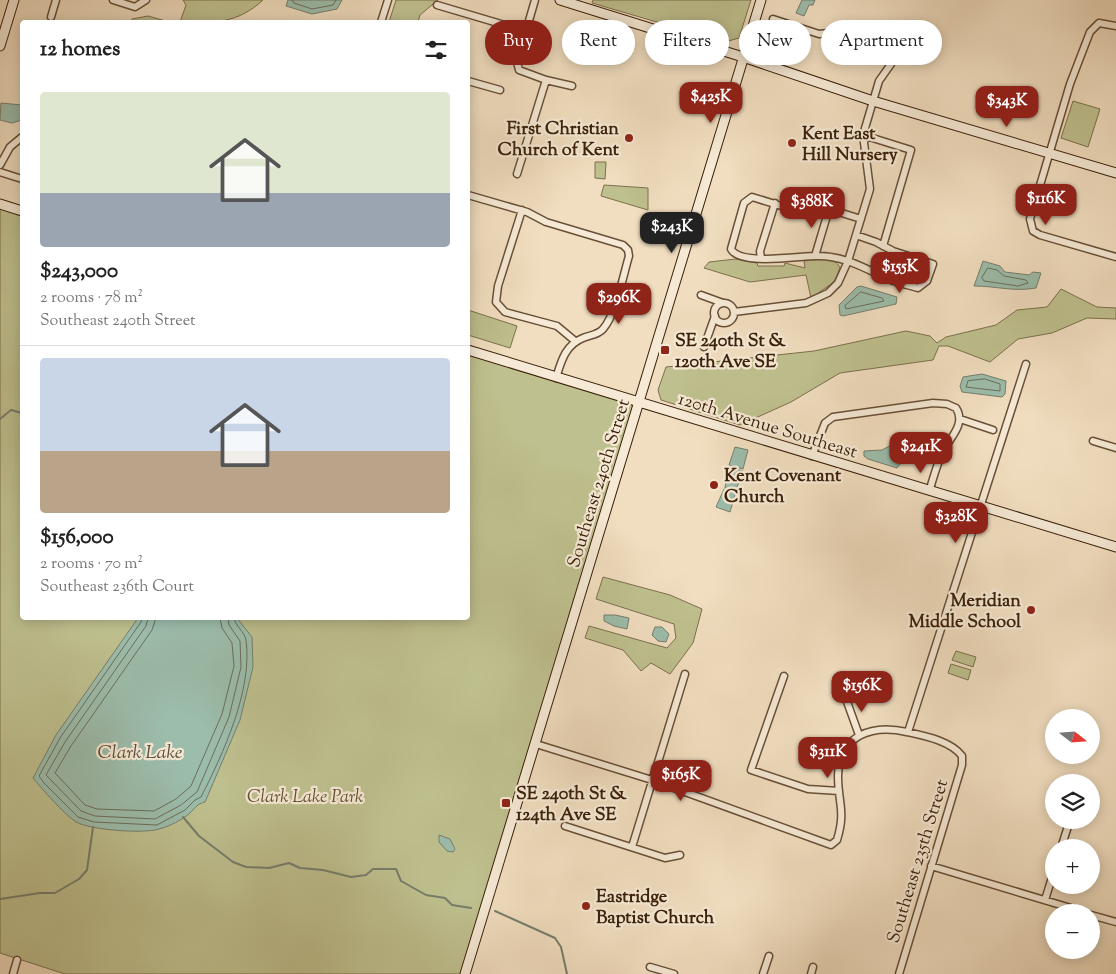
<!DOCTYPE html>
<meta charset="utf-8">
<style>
:root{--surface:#fff;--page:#f6f6f6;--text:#222;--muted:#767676;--line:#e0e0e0;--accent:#8f2418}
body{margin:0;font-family:"Sorts Mill Goudy",serif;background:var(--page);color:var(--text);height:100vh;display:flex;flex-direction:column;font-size:19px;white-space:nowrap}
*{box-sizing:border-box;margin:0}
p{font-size:16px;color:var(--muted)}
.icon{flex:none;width:28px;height:28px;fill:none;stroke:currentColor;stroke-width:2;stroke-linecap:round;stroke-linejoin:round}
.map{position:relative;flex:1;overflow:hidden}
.details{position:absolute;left:20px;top:20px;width:450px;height:600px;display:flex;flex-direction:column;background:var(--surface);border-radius:5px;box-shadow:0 2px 12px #0003}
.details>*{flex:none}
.banner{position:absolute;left:485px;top:20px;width:475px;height:45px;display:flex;gap:10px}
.needle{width:32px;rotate:107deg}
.buttons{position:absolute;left:1045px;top:709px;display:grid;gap:10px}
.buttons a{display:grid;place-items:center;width:55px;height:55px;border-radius:50%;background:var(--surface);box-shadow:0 2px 12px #0003;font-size:25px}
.price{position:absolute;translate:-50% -42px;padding:0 11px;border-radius:10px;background:var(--accent);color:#fff;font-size:16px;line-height:32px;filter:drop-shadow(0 1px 2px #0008)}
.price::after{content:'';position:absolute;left:50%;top:30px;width:15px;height:11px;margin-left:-8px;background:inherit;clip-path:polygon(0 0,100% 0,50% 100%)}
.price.active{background:#222;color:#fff}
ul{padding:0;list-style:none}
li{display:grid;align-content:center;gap:10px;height:265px;padding:0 20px}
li+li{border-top:1px solid var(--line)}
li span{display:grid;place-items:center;height:155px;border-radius:5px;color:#555}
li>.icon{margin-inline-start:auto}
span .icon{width:90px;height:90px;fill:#fffc;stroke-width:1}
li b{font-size:21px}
h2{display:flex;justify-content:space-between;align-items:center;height:60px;padding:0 20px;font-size:21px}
.tag{padding:0 18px;border-radius:22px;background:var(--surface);box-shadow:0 2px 12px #0003;font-size:18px;line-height:45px}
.tag.active{background:var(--accent);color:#fff}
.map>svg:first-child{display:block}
</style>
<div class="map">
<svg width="1116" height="974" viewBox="0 0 1116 974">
<rect width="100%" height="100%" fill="#f1dec0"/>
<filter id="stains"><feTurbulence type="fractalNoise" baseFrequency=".004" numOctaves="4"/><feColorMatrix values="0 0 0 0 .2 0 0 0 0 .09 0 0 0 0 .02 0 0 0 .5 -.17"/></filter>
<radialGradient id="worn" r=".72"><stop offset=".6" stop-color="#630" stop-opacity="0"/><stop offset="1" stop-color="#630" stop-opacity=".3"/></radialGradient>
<!-- green -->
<path fill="#bfc08f" stroke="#7c704c" d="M183 0H263C237 24 214 23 180 22L186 5Z
M396 0H438L420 15 418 22H389Z
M593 0H751L739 38 725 42 592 3Z
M148 16 169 22H131L132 19Z
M1073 101 1100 109 1088 147 1061 138Z
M595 162H606L605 179 595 178Z
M604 185 648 188V210L601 196Z
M0 204 22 211V618H468V350L639 403 465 974H65L0 953Z
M736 259 757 263 758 266H784L785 263 805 268 804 261C816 260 835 255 840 268L834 282 811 298 806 275 750 282 704 268 709 262Z
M1061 289 1097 307 1116 308V319L1087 318 1052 333 1018 339 990 362 948 346H939L933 360 840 373 791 402 740 425 661 400 658 390 666 367 814 351 906 331 930 336 937 343 946 337 996 325 1017 310 1047 307Z
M468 310 517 326 510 348 468 335Z
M603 577 670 595 702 609 693 643 670 674 651 663 641 671 623 650 585 638 589 626 667 648 676 638 674 624 596 599Z
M956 651 976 657 973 667 952 660Z
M951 664 971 670 968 680 948 673Z"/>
<!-- water -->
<path fill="#9cbdac" stroke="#757e6b" d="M288 0H342L337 9 312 14 286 6Z
M802 0H815L813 5H809L804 16 796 13Z
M1 103 22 105V120L12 123 0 120Z
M983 261 1000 266 1005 272 1029 275 1033 272 1041 273 1036 288C1014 292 996 286 974 286Z
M861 286 897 297 896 304 843 316 840 315 839 305 857 287Z
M982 374 1006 381 1005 394 1002 397 962 392 960 386 963 377Z
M899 441 906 442 908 445 901 463 897 468 868 459 864 456V451L882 450Z
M735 447 748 450 743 469 729 465Z
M728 467 743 471 736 490 725 488Z
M724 489 736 492 730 512 716 507Z
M604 615H615L629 618 627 629 614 626 604 621Z
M138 618H237L252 637 253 667 240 720 205 802C197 804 195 808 190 813 182 820 170 826 159 829 143 834 91 830 76 822 65 815 41 788 33 778L56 735Z
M655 627H662L669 634 666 642 658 641 652 635Z
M439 835 450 839 455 849 453 852 447 851 439 842Z"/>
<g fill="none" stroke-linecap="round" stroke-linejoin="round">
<!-- shore -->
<path stroke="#6b6e5a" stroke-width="1" d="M292 0 294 3 312 9 333 5 336 0
M988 268 997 270 1004 276 1026 280 1028 283 1018 286 984 281 982 278Z
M861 292 882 298 884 301 846 309 845 306Z
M985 379 1000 384V391L966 387 968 381Z
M142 618 141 622 60 738 39 776 44 783 78 817 94 822 157 825 185 810 195 800 201 797C223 754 253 689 246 640 245 632 235 626 234 618
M148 618 146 626 65 742 46 775 81 811 95 816 155 819 181 805 197 792 229 717 241 667 240 641 229 625 228 618
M156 618 152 630 71 746 55 773 85 805 97 809 154 811 176 799 191 786 222 714 234 666 232 643 222 628 220 618"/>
<!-- stream -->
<path stroke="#757e6b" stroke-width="2" d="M0 419 11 410 22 413
M183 817 199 836 233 862 246 867 269 868 289 863 300 868 323 870 351 877 366 875 373 869H396L401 881 426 895 445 898 452 905 471 908
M0 899 40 893H55L79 879 87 870 93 827
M495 911 555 938 561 947 567 974"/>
<defs>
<path id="street" d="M113 0 135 7 146 0
M535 0 517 62 519 70 546 80 572 86
M437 5 525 31
M51 17 56 0
M381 22 388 0
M1116 26 1099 23 1090 32 1070 84 1030 219 1033 231 1040 235 1116 257
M468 81 500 90
M863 135 911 150 883 246
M0 165 10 147 22 137
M0 172 22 179
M517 174 546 80
M468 195 527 212 546 222 623 245 628 250 629 256C623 276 616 314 603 329 598 335 590 335 583 338 565 345 561 362 556 378
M522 210 498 286 496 302 505 312 557 326 575 341
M856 235 876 242 893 251 933 264 927 281 918 288C908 285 897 283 888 279 864 268 843 255 816 256 799 256 740 266 731 249L744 203 752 197 791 209H829L861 219
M815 256 829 209
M761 258 760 251 775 203
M701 295 723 303
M714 313a10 10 0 1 1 20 0a10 10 0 1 1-20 0Z
M734 312 806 303 828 293 838 283 848 261 870 189 863 135 879 81 891 64 887 48 878 41 846 31 819 34 773 19
M704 347 715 316
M960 419 993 430
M1093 441 1116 448
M812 456 825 423 833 417 933 403 947 404 956 408C967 425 948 439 941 455 937 466 933 478 930 489
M784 676 751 770 808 789 839 791
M846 699 859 735
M908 732 1026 364
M536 744 652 780 831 845 837 840C846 811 838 803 838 776 839 735 872 724 907 732 925 736 951 741 962 756V765L899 974
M565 826 665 858 680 855
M632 847 685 674
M1061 848 1070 820
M931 866 1084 912
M1045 900 1054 871
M1091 915 1116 922
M650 967 674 974
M13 974 17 960
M763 974 769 956
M811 974 813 967"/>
<path id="secondary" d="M560 0 743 57 873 101 1116 173
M0 46 14 0
M0 204 22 211
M468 350 1116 547
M465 974 761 0"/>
</defs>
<!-- street casing -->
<use href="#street" stroke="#684f37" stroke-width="9"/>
<!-- secondary casing -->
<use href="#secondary" stroke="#3a1f09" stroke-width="11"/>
<!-- street -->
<use href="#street" stroke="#f6ead6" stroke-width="6"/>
<!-- secondary -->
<use href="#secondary" stroke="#f6ead6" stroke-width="9"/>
</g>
<!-- markers -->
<g fill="#8f2418" stroke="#f6ead6" stroke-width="2">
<circle cx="629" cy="138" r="5"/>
<circle cx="792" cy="143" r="5"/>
<rect x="660" y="345" width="10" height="10" rx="2.5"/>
<circle cx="714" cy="485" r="5"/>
<circle cx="1031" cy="610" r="5"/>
<rect x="501" y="798" width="10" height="10" rx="2.5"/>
<circle cx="586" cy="906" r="5"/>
</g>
<g text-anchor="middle" stroke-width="4.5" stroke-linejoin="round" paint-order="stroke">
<!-- poi labels -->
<g font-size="18" font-weight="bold" fill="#3a1f09" stroke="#f6ead6" text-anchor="start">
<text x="619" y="134" text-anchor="end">First Christian<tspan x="619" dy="21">Church of Kent</tspan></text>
<text x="802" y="139">Kent East<tspan x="802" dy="21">Hill Nursery</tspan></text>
<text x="675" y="346">SE 240th St &amp;<tspan x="675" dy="21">120th Ave SE</tspan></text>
<text x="724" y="481">Kent Covenant<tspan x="724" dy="21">Church</tspan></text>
<text x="1021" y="606" text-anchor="end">Meridian<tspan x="1021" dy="21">Middle School</tspan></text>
<text x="516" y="799">SE 240th St &amp;<tspan x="516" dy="21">124th Ave SE</tspan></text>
<text x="596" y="902">Eastridge<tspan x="596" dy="21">Baptist Church</tspan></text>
</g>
<!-- street labels -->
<g font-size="18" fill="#3a1f09" stroke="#f6ead6">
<text transform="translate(768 425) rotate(17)" y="6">120th Avenue Southeast</text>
<text transform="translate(598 483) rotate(-73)" y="6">Southeast 240th Street</text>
<text transform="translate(917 861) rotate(-73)" y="6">Southeast 235th Street</text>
</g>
<!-- park labels -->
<g font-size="18" font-style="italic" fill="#624f31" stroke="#f6ead6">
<text x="305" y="802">Clark Lake Park</text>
</g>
<!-- water labels -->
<g font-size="19" font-style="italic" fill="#574e3a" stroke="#f6ead6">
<text x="140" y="758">Clark Lake</text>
</g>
</g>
<rect width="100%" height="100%" filter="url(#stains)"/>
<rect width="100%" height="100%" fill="url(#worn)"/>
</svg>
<div class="buttons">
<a><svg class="needle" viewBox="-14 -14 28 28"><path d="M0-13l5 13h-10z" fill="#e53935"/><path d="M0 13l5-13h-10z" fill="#767676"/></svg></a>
<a><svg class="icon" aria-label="layers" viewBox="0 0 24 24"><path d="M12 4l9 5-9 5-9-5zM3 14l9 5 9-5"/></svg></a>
<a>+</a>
<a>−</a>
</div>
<b class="price" style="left:711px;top:124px">$425K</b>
<b class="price" style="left:1007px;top:128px">$343K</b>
<b class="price" style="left:1046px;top:226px">$116K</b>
<b class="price" style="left:812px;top:229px">$388K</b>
<b class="price active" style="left:672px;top:254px">$243K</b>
<b class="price" style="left:900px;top:294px">$155K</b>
<b class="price" style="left:619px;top:325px">$296K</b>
<b class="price" style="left:921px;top:474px">$241K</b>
<b class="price" style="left:956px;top:544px">$328K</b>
<b class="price" style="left:862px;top:713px">$156K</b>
<b class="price" style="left:828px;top:779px">$311K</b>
<b class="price" style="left:681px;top:802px">$165K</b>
<div class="banner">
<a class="tag active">Buy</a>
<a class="tag">Rent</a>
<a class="tag">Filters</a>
<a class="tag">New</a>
<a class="tag">Apartment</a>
</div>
<section class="details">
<h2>12 homes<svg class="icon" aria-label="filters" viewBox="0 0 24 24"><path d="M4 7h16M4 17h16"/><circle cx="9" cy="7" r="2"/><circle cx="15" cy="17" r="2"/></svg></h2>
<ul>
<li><span style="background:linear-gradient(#dfe7d0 65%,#9aa5b1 0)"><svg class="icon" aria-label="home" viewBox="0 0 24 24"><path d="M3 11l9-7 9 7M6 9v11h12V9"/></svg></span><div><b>$243,000</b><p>2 rooms · 78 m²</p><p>Southeast 240th Street</p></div></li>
<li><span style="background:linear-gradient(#c9d6e8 60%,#b9a48a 0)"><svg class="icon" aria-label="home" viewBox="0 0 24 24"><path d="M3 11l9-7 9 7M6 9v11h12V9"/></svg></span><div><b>$156,000</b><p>2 rooms · 70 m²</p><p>Southeast 236th Court</p></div></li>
</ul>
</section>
</div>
